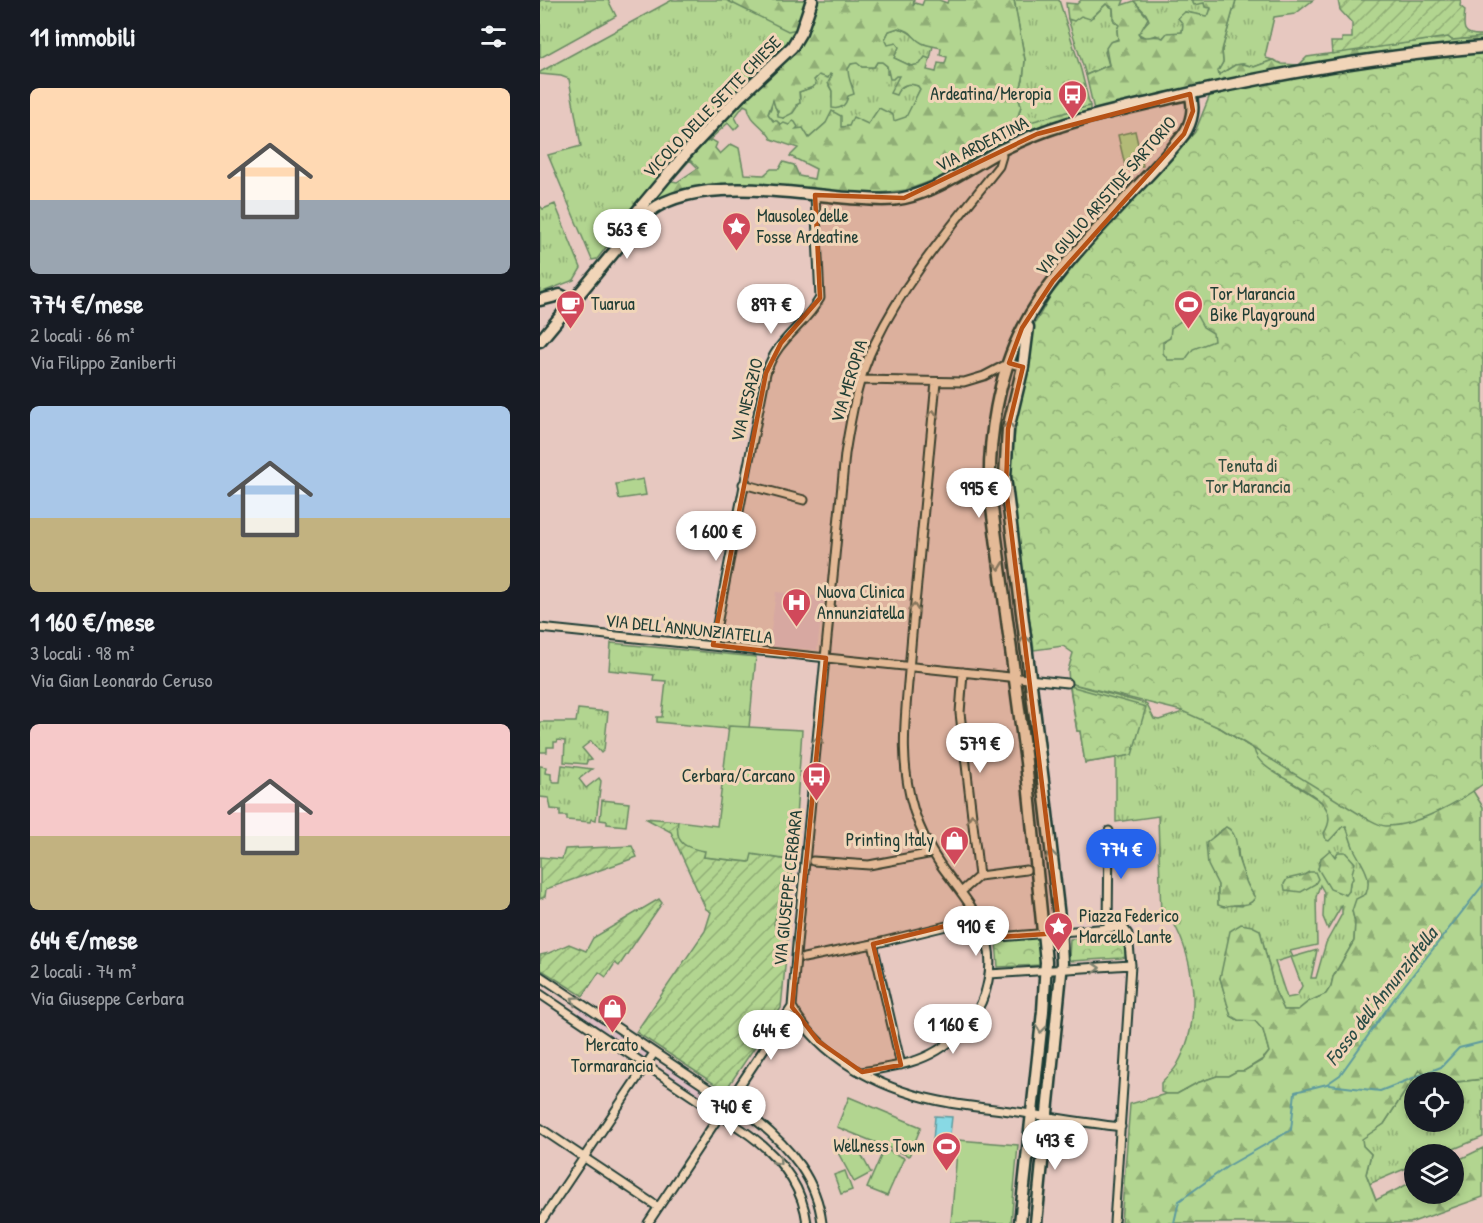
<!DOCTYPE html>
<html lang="it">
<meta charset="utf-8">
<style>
:root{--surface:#171b24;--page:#242831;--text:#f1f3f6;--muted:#9ea1a6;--accent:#2563eb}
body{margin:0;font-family:"Patrick Hand",sans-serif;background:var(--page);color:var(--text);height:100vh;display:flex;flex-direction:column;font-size:22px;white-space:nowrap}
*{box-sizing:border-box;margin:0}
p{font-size:20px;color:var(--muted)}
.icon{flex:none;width:33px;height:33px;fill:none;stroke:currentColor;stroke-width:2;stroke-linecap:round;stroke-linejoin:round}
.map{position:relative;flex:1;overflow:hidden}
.drawer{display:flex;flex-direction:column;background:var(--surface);width:540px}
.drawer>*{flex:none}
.fabs{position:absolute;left:864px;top:1072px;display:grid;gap:12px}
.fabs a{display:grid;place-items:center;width:60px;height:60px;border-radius:50%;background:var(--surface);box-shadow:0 3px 9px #0003;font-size:30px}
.price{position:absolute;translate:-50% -51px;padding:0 14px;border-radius:21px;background:#fff;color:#222;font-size:20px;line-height:39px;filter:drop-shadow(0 2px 3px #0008)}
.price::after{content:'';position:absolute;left:50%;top:36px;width:18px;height:14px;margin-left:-9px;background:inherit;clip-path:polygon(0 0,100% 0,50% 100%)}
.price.active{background:var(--accent);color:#fff}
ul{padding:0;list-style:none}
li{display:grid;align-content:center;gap:12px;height:318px;padding:0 30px}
li span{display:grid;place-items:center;height:186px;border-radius:9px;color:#555}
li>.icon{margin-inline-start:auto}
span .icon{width:108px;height:108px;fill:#fffc;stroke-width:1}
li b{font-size:26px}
h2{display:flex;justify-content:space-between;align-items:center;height:72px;padding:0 30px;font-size:26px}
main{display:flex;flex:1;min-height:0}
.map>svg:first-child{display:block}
</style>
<main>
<section class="drawer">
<h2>11 immobili<svg class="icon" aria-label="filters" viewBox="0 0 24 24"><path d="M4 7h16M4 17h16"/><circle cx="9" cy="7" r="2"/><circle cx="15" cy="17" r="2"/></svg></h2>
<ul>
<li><span style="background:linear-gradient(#ffd9b3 60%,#9aa5b1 0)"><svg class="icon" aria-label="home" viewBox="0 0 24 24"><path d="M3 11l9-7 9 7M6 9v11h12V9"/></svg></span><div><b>774 €/mese</b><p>2 locali · 66 m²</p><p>Via Filippo Zaniberti</p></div></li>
<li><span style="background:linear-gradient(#a9c7e8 60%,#c2b280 0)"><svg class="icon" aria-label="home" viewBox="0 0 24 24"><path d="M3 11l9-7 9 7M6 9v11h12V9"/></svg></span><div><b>1 160 €/mese</b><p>3 locali · 98 m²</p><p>Via Gian Leonardo Ceruso</p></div></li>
<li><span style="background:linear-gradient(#f6c9c9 60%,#c2b280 0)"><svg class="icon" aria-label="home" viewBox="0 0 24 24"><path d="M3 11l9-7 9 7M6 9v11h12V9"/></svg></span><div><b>644 €/mese</b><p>2 locali · 74 m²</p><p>Via Giuseppe Cerbara</p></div></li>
</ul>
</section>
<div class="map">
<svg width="943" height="1223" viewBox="0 0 943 1223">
<defs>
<pattern id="grass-tufts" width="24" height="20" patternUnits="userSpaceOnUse" patternTransform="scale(1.5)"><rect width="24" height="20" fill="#b2d590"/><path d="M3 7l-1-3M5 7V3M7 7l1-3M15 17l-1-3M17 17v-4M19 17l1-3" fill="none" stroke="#90ae76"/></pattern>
<pattern id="forest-firs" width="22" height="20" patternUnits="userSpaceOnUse" patternTransform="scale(1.5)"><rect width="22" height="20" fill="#b2d590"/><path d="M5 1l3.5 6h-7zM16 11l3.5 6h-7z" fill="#90ae76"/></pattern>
<pattern id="park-crowns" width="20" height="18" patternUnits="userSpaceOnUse" patternTransform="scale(1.5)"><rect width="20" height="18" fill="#b2d590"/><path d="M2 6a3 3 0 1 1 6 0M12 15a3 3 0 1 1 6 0" fill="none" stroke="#90ae76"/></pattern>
<pattern id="garden-furrows" width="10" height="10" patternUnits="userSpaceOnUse" patternTransform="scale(1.5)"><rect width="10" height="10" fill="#b2d590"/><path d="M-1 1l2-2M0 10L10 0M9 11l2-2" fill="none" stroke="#90ae76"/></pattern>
</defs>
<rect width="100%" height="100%" fill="#e7c8c0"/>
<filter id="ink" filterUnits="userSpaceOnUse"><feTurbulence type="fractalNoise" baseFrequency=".0167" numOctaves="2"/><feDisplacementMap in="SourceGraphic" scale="12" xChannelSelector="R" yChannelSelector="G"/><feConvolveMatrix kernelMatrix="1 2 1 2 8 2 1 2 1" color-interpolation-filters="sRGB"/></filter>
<g filter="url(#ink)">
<!-- built -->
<path fill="#e0bfc5" d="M236 592 284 597 277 650 229 646Z
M41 1009 108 1053 104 1059 36 1015Z
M128 1067 178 1101 174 1107 124 1073Z"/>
<!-- grass -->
<path fill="url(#grass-tufts)" stroke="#688962" stroke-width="1.5" fill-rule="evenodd" d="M0 0H68L76 16 0 58Z
M132 0H265L257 29 251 40 140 152 57 259 52 260 8 155 41 146 29 79 21 76 0 74V72Z
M474 0H519L541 70 550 106 475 127 481 106 478 97 483 79 485 60Z
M598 0H652V3H664L671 8 669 15 666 16 645 12 642 32 638 33H628L623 38 616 35 606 38 597 33 609 20 606 14 594 1Z
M696 0H773L755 14 734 17 725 56 726 58 733 60 714 67 703 64 695 65 679 75 678 71 683 62 682 50Z
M566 4 573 8V19L579 25 577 30 578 39 573 41 565 52 569 65 546 75 528 19 531 20 541 16 553 17Z
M358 28C375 31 376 44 393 46L390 59 385 58 380 65 371 66 354 58 345 39 349 31Z
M317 62 322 67H334L337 62H342L347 66V74L359 76V89L369 83 378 86 380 89 367 117 354 122 301 127 286 123 269 138C255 125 236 128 228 114L231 108 232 98 238 114 243 118C251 113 263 104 259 92L273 87 274 80 279 75 290 73 292 75 289 86 292 91V98L308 96 313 87 308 79 307 69 311 64Z
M15 204 41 268 34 280 0 293V206L3 209Z
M71 643 216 657 209 728 188 729 117 722V717H122L126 681 113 680 114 675 69 670Z
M529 683 603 703 607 705 614 719 619 720 640 713 642 709 682 729 714 749 730 769 782 802 790 813 789 825 796 835 802 826H806L814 848 827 871 829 886 826 894 812 911 815 922 814 941 793 977 791 986 786 994 768 1002 758 1010H744L735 991 720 930 680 978 691 1016 698 1020H715L723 1030 729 1052 723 1059 704 1071H697L688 1076H677L657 1083 637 1094H626L621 1092V1083C626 1077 633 1072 637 1065 662 1022 656 962 632 920L621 917 618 816 576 822V758L545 763 540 731H537ZM683 829 698 849C698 863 705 883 713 894L702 906 678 904V885L673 837ZM790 851 810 882 809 891 778 869 781 858ZM780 885 784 892 783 917 788 929 802 905V914L786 943 776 978H771L777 950 753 957 750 951 777 945 776 897ZM751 957 762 986 757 996 747 998 735 962Z
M38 709 68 712 64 750 61 753 51 741 42 748 52 760 47 761 46 764 24 762 25 741 18 740 17 742H14V747H7V752H0V722H36Z
M22 765 52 769 39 779 46 788 59 778 61 781 56 820 51 819 50 822 27 820V816H20V810L11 809 9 798 0 797V766L6 767 5 773 11 774V779L14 782H20Z
M62 800 89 803 86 826 67 824V821L60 820Z
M879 1070 906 1083H874V1122H914V1083H909L943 1079V1137L899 1155H874V1165L829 1184 826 1174 831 1154 823 1146 821 1139 844 1124Z"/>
<!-- forest -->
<path fill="url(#forest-firs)" stroke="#688962" stroke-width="1.5" fill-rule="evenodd" d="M186 0H265L257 29 248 31Z
M273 0H374L373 6 375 3 382 5 384 0H399L407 3 408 0H474L485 60 483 79 478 97 481 106 475 126 550 106V111L492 129 397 179 367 190 329 194 181 184C154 186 132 191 108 204L127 180 137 182 158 168 150 160 134 178 129 177 206 94 213 92 215 86 250 53ZM358 28C374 31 371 37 382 43 388 46 395 46 401 48L400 55 407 57 405 64 398 63 396 72 387 70 390 59 385 57 380 64 371 66 354 58 359 47 356 43 348 45 345 39 349 31ZM337 62H342L347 66 350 79H353L356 76H359L350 93 356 95C360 85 368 82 378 86L380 89 366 117 354 121 353 115 339 108 328 124 313 117 309 126 301 127V116L292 111 286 123 269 138 263 128 256 129 258 127 255 122 253 121 249 125 244 123 241 125 237 121H233L228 114 233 100 235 107 238 111V117L243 118 253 113 257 107 256 105 260 103 259 92 273 87 276 84 274 80 279 75 288 78 290 74 292 75 288 83 292 91V108C301 110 306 105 308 96L314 94C312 84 308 79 308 69L311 64 317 63 322 67H334ZM204 105 208 107C209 121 226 127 231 139L258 148 250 156 276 169 274 179 259 176 254 165 243 162 239 169H231L224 175 204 174 199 148 191 144 180 154 175 148 177 143 172 140 167 142 188 123 194 130 199 125 195 117Z
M541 0H584L582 5 594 1 608 18 601 31 598 33 600 36C608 39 614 34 623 38L627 33 642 32 643 24 638 18 645 12 666 16 669 14 671 8 665 7 664 3 654 5 652 0H696L682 50 683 62 678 71 679 75 695 65 703 64 714 67 733 60 742 64 759 65 767 57 908 37 912 40 943 37V43L674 84 554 110 546 75 569 65 566 48 570 42 578 40 577 30 579 25 574 21 573 8 566 4 550 19 541 16 534 21 528 19 526 3 537 4Z
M682 729 928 783 943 807V1079L906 1083 879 1070 844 1124 822 1139 823 1146 831 1154 826 1174 836 1200 874 1181V1194H914V1162L943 1148V1197L870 1223H581L590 1104 626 1094H637L657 1083 677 1076H688L697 1071H704L723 1060 729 1052 723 1030 715 1021 698 1020 691 1016 687 1003 680 978 690 931 701 924 712 926 720 930 735 991 744 1010H758L768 1002 786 994 791 986 793 977 814 941 815 922 812 911 816 899 826 894C833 876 822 865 814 849 811 842 809 834 806 826L802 827 789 841 786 840 784 833C811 791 719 782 714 749Z
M686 827C698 833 696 846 698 857 699 862 704 875 706 881 708 887 712 892 715 898 709 907 702 904 693 905 690 905 687 906 684 907L678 905V885L668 865 666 843Z
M790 850 795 857 798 852H805L815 863 812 873 813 879 810 882 809 891 806 895 790 889 778 869 781 858Z
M769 872H775L778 879 775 884 761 892 745 890 744 884 747 879 764 875Z"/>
<!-- park -->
<path fill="url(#park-crowns)" stroke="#688962" stroke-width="1.5" d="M943 52V784C919 802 877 826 846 826 839 826 831 820 824 817L682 729 642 711 529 683 528 670 533 653 523 646 494 650 474 510 471 473 476 420 487 372 489 345 494 325 511 295 549 247 655 132 670 95 713 84 875 59Z
M530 686 606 707 592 755 545 763 540 731H537Z
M581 936 584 938 585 957 582 958 531 961 529 959 530 939Z
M500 938 501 965 458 967 456 941Z"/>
<!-- garden -->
<path fill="url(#garden-furrows)" stroke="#688962" stroke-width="1.5" d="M798 0H921L920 6 925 10C923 28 921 36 943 35V37L912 40 908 37 792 54 791 42H802V38H812V23L800 10Z
M105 818 138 821C135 844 146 846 165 851L164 857 209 862 211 854 249 860V877L235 919 244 934 248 935 241 1008 185 1091 96 1032 165 931 171 912 166 909 131 832Z
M92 846 97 857 6 889 5 897 0 899V857L22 859 25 849Z
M119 899 122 903 79 966 75 963 66 977 59 972 43 996 0 969V955L9 953 29 944 46 951 53 938Z"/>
<!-- pitch -->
<path fill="#b2d590" stroke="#688962" stroke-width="1.5" d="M595 131 603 166 586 170 578 135Z
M651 305 663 327 673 333 674 341 653 349 645 360H628L623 353V342L630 338 631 328 645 318 648 306Z
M103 479 106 495 79 499 76 484Z
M189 726 262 730 248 935 238 932 234 924 249 877V860L212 854 210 862 164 857 165 851C145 848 135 844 138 821L177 826Z
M309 1097 381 1127 369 1156 297 1127Z
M313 1139 331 1173 314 1182 296 1149Z
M418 1140 478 1145 471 1223H411Z
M344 1149 364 1158 347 1196 327 1188Z
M305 1171 312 1190 301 1194 294 1175Z"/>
<!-- water -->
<path fill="#88d9e4" stroke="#5e9b9e" stroke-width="1.5" d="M395 1116 412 1117 409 1143 393 1141Z"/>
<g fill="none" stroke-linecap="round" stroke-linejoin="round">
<!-- stream -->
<path stroke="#5e9b9e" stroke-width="2" d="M789 1085 840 1091 901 1067 919 1048 943 1042
M634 1223 639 1201 688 1166 751 1130 755 1092 787 1084 800 1075 857 995 943 885"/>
<defs>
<path id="street" d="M321 380 424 382 444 376 469 363 483 367
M203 484 264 500
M0 628 527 683
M173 645 226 373C237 338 264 327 280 298L275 195
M423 672 420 713 439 876
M273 861 329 865 393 853
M421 892 439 876 486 870
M568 928 569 831
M446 938 583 927 588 934 591 965 574 1223
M333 944 361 1065
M264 958 333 944 439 918
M449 974 591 965
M0 976 217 1121C250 1148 277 1179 282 1223
M0 994 201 1129C234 1151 262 1182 267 1223
M252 1007C281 1058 339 1088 395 1100 421 1106 449 1108 477 1112 511 1117 546 1123 581 1127
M322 1072C338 1069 355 1067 371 1062 408 1051 441 1020 448 981 458 930 426 901 400 864 389 848 380 829 374 811 359 762 365 720 369 671 371 645 373 620 376 594 383 524 389 453 396 382
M0 1128 118 1207
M0 1223 114 1053
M108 1223 252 1007 257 944 305 454C311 416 318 377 335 343 366 278 415 222 459 166L462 156 461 151"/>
<path id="secondary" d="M90 230 95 214 147 152 200 96 252 47 261 32 272 0
M0 300 20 295 34 302
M488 327 483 367 468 429 465 477 506 805 520 926 522 963 496 1223
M0 341 103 217C148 173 252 194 309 198 327 199 346 202 364 198 399 190 430 167 461 150 480 141 500 132 520 126 556 114 593 107 630 98 733 74 838 56 943 47
M480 1223 503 1011 506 962 486 762 450 493C448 439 458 375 483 328 507 280 547 241 583 202 603 180 626 158 644 134 652 122 655 107 650 94"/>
</defs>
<!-- street casing -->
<use href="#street" stroke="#1f3d34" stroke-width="11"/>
<!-- secondary casing -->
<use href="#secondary" stroke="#1f3d34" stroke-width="15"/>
<!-- street -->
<use href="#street" stroke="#f1d5b8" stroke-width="7"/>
<!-- secondary -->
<use href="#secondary" stroke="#f1d5b8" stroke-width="10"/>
</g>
<!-- one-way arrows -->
<defs><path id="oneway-chevron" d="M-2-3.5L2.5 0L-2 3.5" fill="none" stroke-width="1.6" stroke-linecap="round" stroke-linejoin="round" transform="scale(1.5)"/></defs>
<g stroke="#7d816f">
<use href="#oneway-chevron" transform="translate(393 414) rotate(-85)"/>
<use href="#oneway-chevron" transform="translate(469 425) rotate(-80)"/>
<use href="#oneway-chevron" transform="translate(459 566) rotate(82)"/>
<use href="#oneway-chevron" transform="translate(374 608) rotate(-84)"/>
<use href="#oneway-chevron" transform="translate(485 639) rotate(-97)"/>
<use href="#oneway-chevron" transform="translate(278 740) rotate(-84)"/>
<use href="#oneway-chevron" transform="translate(432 818) rotate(-96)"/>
<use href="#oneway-chevron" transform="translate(511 854) rotate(-97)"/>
<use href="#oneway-chevron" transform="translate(556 968) rotate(-4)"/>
<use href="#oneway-chevron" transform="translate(35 1000) rotate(-146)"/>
<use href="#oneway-chevron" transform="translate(501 1029) rotate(97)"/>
<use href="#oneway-chevron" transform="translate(238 1161) rotate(49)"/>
</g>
</g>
<!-- marked area -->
<path fill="#b65216" fill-opacity="0.2" stroke="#b65216" stroke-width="4.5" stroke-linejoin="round" d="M650 94 653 111 644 134 513 281 482 328 469 363 483 367 468 429 466 488 520 933 446 938 442 917 333 944 361 1065 322 1072 278 1041 252 1007 286 658 173 645 226 373 241 343 280 298 275 195 364 198 497 134Z"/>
<!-- icons -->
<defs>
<symbol id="bus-pin" viewBox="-11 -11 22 30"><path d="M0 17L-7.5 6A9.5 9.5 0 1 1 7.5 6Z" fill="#d1495b" stroke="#f1d5b8"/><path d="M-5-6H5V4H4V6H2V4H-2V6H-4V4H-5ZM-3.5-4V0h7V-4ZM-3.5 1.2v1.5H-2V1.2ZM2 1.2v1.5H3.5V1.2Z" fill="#fff"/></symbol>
<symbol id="sight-pin" viewBox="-11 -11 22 30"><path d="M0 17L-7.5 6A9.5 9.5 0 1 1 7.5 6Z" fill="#d1495b" stroke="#f1d5b8"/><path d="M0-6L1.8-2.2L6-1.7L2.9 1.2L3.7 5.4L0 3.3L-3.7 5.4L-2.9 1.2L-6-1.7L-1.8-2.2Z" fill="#fff"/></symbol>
<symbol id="cafe-pin" viewBox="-11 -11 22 30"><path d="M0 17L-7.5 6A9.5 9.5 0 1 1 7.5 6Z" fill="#d1495b" stroke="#f1d5b8"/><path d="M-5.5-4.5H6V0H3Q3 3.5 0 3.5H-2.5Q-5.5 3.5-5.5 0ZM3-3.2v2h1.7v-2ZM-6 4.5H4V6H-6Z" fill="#fff"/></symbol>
<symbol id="stadium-pin" viewBox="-11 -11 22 30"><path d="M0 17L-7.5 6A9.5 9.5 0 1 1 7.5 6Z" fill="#d1495b" stroke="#f1d5b8"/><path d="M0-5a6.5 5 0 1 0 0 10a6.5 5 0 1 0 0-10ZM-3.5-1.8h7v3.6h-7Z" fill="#fff"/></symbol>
<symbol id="hospital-pin" viewBox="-11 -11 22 30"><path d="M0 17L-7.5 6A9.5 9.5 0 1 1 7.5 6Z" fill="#d1495b" stroke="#f1d5b8"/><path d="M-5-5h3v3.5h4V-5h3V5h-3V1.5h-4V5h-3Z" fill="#fff"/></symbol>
<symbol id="shop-pin" viewBox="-11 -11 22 30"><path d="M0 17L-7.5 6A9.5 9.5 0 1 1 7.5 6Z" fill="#d1495b" stroke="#f1d5b8"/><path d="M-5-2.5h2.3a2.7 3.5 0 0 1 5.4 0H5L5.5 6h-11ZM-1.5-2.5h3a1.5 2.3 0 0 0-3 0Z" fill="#fff"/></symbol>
</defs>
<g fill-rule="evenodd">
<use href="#bus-pin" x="516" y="78" width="33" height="45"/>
<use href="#sight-pin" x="180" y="210" width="33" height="45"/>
<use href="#cafe-pin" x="14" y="288" width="33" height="45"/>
<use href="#stadium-pin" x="632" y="288" width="33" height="45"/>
<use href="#hospital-pin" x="240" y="586" width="33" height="45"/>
<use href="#bus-pin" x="260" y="760" width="33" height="45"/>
<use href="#shop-pin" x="398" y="824" width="33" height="45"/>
<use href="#sight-pin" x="502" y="910" width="33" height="45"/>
<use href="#shop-pin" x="56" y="992" width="33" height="45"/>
<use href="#stadium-pin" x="390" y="1130" width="33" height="45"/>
</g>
<g text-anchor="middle" stroke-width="6" stroke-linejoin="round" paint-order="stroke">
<!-- poi labels -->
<g font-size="18" fill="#1f3d34" stroke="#f1d5b8" text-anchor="start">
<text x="511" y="100" text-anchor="end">Ardeatina/Meropia</text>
<text x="217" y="222">Mausoleo delle<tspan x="217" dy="21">Fosse Ardeatine</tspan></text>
<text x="670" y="300">Tor Marancia<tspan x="670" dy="21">Bike Playground</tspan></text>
<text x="51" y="310">Tuarua</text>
<text x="277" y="598">Nuova Clinica<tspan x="277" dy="21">Annunziatella</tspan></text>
<text x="255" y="782" text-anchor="end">Cerbara/Carcano</text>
<text x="394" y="846" text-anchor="end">Printing Italy</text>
<text x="539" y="922">Piazza Federico<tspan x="539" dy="21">Marcello Lante</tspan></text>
<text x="72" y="1051" text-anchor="middle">Mercato<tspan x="72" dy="21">Tormarancia</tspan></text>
<text x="385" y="1152" text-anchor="end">Wellness Town</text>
</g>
<!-- street labels -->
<g font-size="18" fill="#1f3d34" stroke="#f1d5b8">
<text transform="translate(172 107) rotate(-46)" y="6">VICOLO DELLE SETTE CHIESE</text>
<text transform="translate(442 144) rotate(-27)" y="6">VIA ARDEATINA</text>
<text transform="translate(566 196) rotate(-49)" y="6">VIA GIULIO ARISTIDE SARTORIO</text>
<text transform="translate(309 381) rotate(-73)" y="6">VIA MEROPIA</text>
<text transform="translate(207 400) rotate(-76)" y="6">VIA NESAZIO</text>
<text transform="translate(149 629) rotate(6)" y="6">VIA DELL'ANNUNZIATELLA</text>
<text transform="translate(248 888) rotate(-84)" y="6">VIA GIUSEPPE CERBARA</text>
</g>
<!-- park labels -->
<g font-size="18" fill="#2e4c3d" stroke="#f1d5b8">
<text x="708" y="472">Tenuta di<tspan x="708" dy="21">Tor Marancia</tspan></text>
</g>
<!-- water labels -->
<g font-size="20" font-style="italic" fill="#2a4d46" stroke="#f1d5b8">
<text transform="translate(841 996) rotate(-52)" y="7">Fosso dell'Annunziatella</text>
</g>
</g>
</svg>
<div class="fabs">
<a><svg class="icon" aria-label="locate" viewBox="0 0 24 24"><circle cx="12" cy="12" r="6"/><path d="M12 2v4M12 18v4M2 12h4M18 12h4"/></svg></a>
<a><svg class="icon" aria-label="layers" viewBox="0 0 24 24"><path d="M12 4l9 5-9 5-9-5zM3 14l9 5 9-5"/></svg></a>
</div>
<b class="price" style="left:87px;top:260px">563 €</b>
<b class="price" style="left:231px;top:335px">897 €</b>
<b class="price" style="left:439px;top:519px">995 €</b>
<b class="price" style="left:176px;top:562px">1 600 €</b>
<b class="price" style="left:440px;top:774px">579 €</b>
<b class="price active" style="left:581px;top:880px">774 €</b>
<b class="price" style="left:436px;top:957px">910 €</b>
<b class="price" style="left:413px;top:1055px">1 160 €</b>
<b class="price" style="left:231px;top:1061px">644 €</b>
<b class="price" style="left:191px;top:1137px">740 €</b>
<b class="price" style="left:515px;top:1171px">493 €</b>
</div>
</main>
